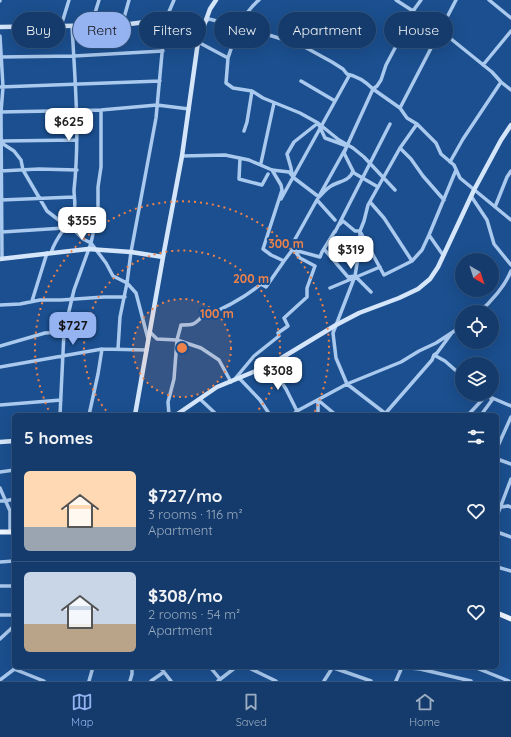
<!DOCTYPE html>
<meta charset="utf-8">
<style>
:root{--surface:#143b6b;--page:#214673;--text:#f1f3f6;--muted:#9dadc1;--line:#33557e;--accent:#95b2f1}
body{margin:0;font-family:Quicksand,sans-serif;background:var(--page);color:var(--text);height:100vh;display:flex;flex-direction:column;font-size:15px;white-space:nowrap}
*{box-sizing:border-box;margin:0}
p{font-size:13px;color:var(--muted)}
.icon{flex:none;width:22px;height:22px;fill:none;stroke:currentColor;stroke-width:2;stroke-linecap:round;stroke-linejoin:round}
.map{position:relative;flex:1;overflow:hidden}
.side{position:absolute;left:12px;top:413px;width:487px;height:256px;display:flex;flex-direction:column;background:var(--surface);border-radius:6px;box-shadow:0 4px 16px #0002,0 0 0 1px var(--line)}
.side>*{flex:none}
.hud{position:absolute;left:12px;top:12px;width:487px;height:36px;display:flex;gap:8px}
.needle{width:26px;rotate:141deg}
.fabs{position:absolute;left:455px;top:253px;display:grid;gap:8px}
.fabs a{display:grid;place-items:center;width:44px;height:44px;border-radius:50%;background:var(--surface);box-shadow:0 4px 16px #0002,0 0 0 1px var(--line);font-size:20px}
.price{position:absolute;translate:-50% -34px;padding:0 9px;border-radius:8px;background:#fff;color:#222;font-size:13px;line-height:26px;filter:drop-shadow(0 1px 2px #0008)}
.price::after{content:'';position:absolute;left:50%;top:24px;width:12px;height:9px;margin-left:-6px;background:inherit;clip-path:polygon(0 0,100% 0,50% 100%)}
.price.selected{background:var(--accent);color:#111}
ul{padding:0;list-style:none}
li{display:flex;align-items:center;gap:12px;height:100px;padding:0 12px}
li+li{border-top:1px solid var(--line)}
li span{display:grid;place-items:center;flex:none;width:112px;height:80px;border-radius:6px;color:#555}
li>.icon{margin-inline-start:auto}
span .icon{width:48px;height:48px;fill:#fffc;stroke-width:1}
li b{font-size:17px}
h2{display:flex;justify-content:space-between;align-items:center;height:48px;padding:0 12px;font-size:17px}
.pill{padding:0 14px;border-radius:18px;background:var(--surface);box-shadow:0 4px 16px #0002,0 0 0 1px var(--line);font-size:14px;line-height:36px}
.pill.selected{background:var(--accent);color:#111}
.tab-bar{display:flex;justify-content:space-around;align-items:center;height:56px;border-top:1px solid var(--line);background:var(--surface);font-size:11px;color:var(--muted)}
.tab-bar a{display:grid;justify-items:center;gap:2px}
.tab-bar .selected{color:var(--accent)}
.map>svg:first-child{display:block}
</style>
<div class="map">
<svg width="511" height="681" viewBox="0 0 511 681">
<rect width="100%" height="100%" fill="#1b4f8f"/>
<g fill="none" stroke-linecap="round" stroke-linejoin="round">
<!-- street -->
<path stroke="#a9c9ee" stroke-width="3.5" d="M396 0 413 11 441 26
M489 0 511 18
M0 1V0
M206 21 209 19 256 31 301 45 332 62 343 69 347 74C357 76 366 82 373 89L347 146 294 241
M122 25 129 0
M61 26 69 0
M91 26 99 0
M440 30 492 72 501 82 511 90
M0 36 3 87 1 112 2 259
M198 42 228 58 226 83 233 88 252 91 263 98 300 113 318 123 325 138 347 146 344 153 354 173 378 187
M0 57 74 56 163 51
M228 58C235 37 241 15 259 0
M483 65 511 31
M301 81 335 101
M0 87 160 81
M400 108 373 89 377 86 381 80 386 65 412 16 413 11 421 0
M0 112 101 110 157 105 189 109
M417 124 436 143 441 154 454 165 460 178 511 220
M244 131 247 122 252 91
M2 141 77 140
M0 142 14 151 21 160 23 170 47 211 60 221 72 228 83 239 91 243 106 263 113 276 127 283 120 317 118 349
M400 148 411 159 423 176 444 200
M182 156 225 155 249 160 272 170 289 172 294 178 319 197C323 193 326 189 331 186 339 181 350 181 353 171
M240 158 239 179 262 185 268 174
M450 162 463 139 501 82
M261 163 274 103
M0 171 39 169 77 170
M292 174 291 168 287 154 294 142 318 123 339 140 353 148 364 157 395 190
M471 196 487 220 494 244 511 265
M281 199 349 76
M1 200 74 197
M317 200 335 220
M370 202 384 218 412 261
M495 207 507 177 511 171
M340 224 343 221 355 231H360
M2 232 64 228
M335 232 390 124
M361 233 384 275 412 261 422 250 429 235
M324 249 348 277 355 276 371 292
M294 250 320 257 322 252 335 231
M51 253C53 246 59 236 64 229 69 221 71 222 74 211 76 205 74 197 74 190 80 136 75 81 72 26
M443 255 429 235 456 170
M330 288 380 267
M32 301 47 253
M0 305 20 304 40 300H61L104 297H125
M479 312C491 302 505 286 511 271
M150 332 157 339 177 340 181 325C185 325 190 325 193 324 196 323 198 320 201 318 223 309 243 299 261 284L266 287 284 261 271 255 263 249 282 190 281 185 272 170
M148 339 136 293 127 283 131 252 156 118 165 21 174 0
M0 346 45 333 64 332
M434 355 445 361 462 376
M270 365 286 389 297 411
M0 367 102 349 147 350
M239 378 260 400 270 415
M234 380 254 356 279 336 278 333 288 326 284 318 307 297V288L315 266 300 258 293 249 284 261
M485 394 490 397 511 406
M200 399 217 415
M318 400 336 415
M318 400V415
M0 405 61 400
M386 414 347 384 336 358 333 333 355 276 360 245V231L364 221 368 205 400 148 417 124 407 118 400 108 456 0
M60 415 64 332 74 290 91 243 98 211V187L101 167V110
M89 415 98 374 102 349
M169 415 168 402 174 379 177 340 201 348 219 360 231 382
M292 415 297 411 347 384 401 362 419 351 436 343 462 326
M384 415 432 360 434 355 437 353 451 334
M468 415 483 399V394
M481 415 492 400 490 397
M497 448 511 417
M497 459 511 464
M0 472 14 470
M0 488 10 511V532
M0 501H5L14 499
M501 507 508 506 511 507
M497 516 511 479
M497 532 511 537
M0 562 14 561
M497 567 511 571
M0 586H14
M0 615H14
M0 639 14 626
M160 667 171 681
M210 667 220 679
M247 667 276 681
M331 667 371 681
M401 667 420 669 471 681
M474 667 509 681
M14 669 44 681
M0 680 17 667
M89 681 93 667
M130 681 132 674V667
M151 681 164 672
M218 681 236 667
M324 681 331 670V667
M396 681 402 667"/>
<!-- secondary -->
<path stroke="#d6e6fa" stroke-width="4.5" d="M0 27 122 25 153 21H184L204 23
M0 259 88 249 131 252 163 257
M135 415 163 257 182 156 198 42 210 9 216 0
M176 415 217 387 270 365 336 325 359 313 399 298 418 289 430 279 438 267 474 190 501 140 511 125
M0 442 14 441"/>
<!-- primary -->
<path stroke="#f0f6ff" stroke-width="5" d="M0 532H14
M497 613 511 619"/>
</g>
<!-- distance rings -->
<circle cx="182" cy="348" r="49" fill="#ee8249" fill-opacity=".12"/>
<g fill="none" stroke="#ee8249" stroke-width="2" stroke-dasharray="2 4">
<circle cx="182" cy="348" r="49"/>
<path d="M110 415A98 98 0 1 1 254 415"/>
<path d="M51 415A147 147 0 1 1 313 415"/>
</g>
<circle cx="182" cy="348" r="6" fill="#ee8249" stroke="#1b4f8f" stroke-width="2"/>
<g font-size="12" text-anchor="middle" font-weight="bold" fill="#ee8249" stroke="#1b4f8f" stroke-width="4" stroke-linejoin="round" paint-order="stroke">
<text x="286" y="248">300 m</text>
<text x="251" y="283">200 m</text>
<text x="217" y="318">100 m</text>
</g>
</svg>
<div class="fabs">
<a><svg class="needle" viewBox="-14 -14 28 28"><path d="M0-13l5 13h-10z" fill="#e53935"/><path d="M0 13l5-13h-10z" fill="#9dadc1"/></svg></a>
<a><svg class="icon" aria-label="locate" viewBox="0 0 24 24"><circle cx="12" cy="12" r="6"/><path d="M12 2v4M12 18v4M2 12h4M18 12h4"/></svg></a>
<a><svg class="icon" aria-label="layers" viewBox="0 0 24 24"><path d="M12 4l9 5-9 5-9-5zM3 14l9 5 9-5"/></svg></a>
</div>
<b class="price" style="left:69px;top:142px">$625</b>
<b class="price" style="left:82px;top:241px">$355</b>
<b class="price" style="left:351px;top:270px">$319</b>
<b class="price selected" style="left:73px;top:346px">$727</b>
<b class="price" style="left:278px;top:391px">$308</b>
<div class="hud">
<a class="pill">Buy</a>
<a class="pill selected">Rent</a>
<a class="pill">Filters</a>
<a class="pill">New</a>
<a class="pill">Apartment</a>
<a class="pill">House</a>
</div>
<section class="side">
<h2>5 homes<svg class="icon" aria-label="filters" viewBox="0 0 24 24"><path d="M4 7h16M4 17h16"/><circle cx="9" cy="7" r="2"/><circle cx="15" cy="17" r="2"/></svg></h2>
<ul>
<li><span style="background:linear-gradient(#ffd9b3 70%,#9aa5b1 0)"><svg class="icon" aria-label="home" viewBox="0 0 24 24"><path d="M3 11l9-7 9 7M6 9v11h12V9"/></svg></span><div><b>$727/mo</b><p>3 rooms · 116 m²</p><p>Apartment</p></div><svg class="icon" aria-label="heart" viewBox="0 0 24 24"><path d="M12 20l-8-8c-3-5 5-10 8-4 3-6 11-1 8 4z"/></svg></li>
<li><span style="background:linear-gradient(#c9d6e8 65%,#b9a48a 0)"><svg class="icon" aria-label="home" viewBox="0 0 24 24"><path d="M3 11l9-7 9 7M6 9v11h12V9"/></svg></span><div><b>$308/mo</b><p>2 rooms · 54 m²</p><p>Apartment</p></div><svg class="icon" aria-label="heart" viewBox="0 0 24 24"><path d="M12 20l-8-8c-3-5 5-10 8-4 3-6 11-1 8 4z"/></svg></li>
</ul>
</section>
</div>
<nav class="tab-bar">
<a class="selected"><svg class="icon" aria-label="map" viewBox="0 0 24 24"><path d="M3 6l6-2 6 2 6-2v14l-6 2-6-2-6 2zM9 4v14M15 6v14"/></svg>Map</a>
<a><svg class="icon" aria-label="saved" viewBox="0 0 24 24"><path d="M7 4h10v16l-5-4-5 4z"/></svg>Saved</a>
<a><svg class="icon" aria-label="home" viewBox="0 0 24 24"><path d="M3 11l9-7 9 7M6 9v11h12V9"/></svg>Home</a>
</nav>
